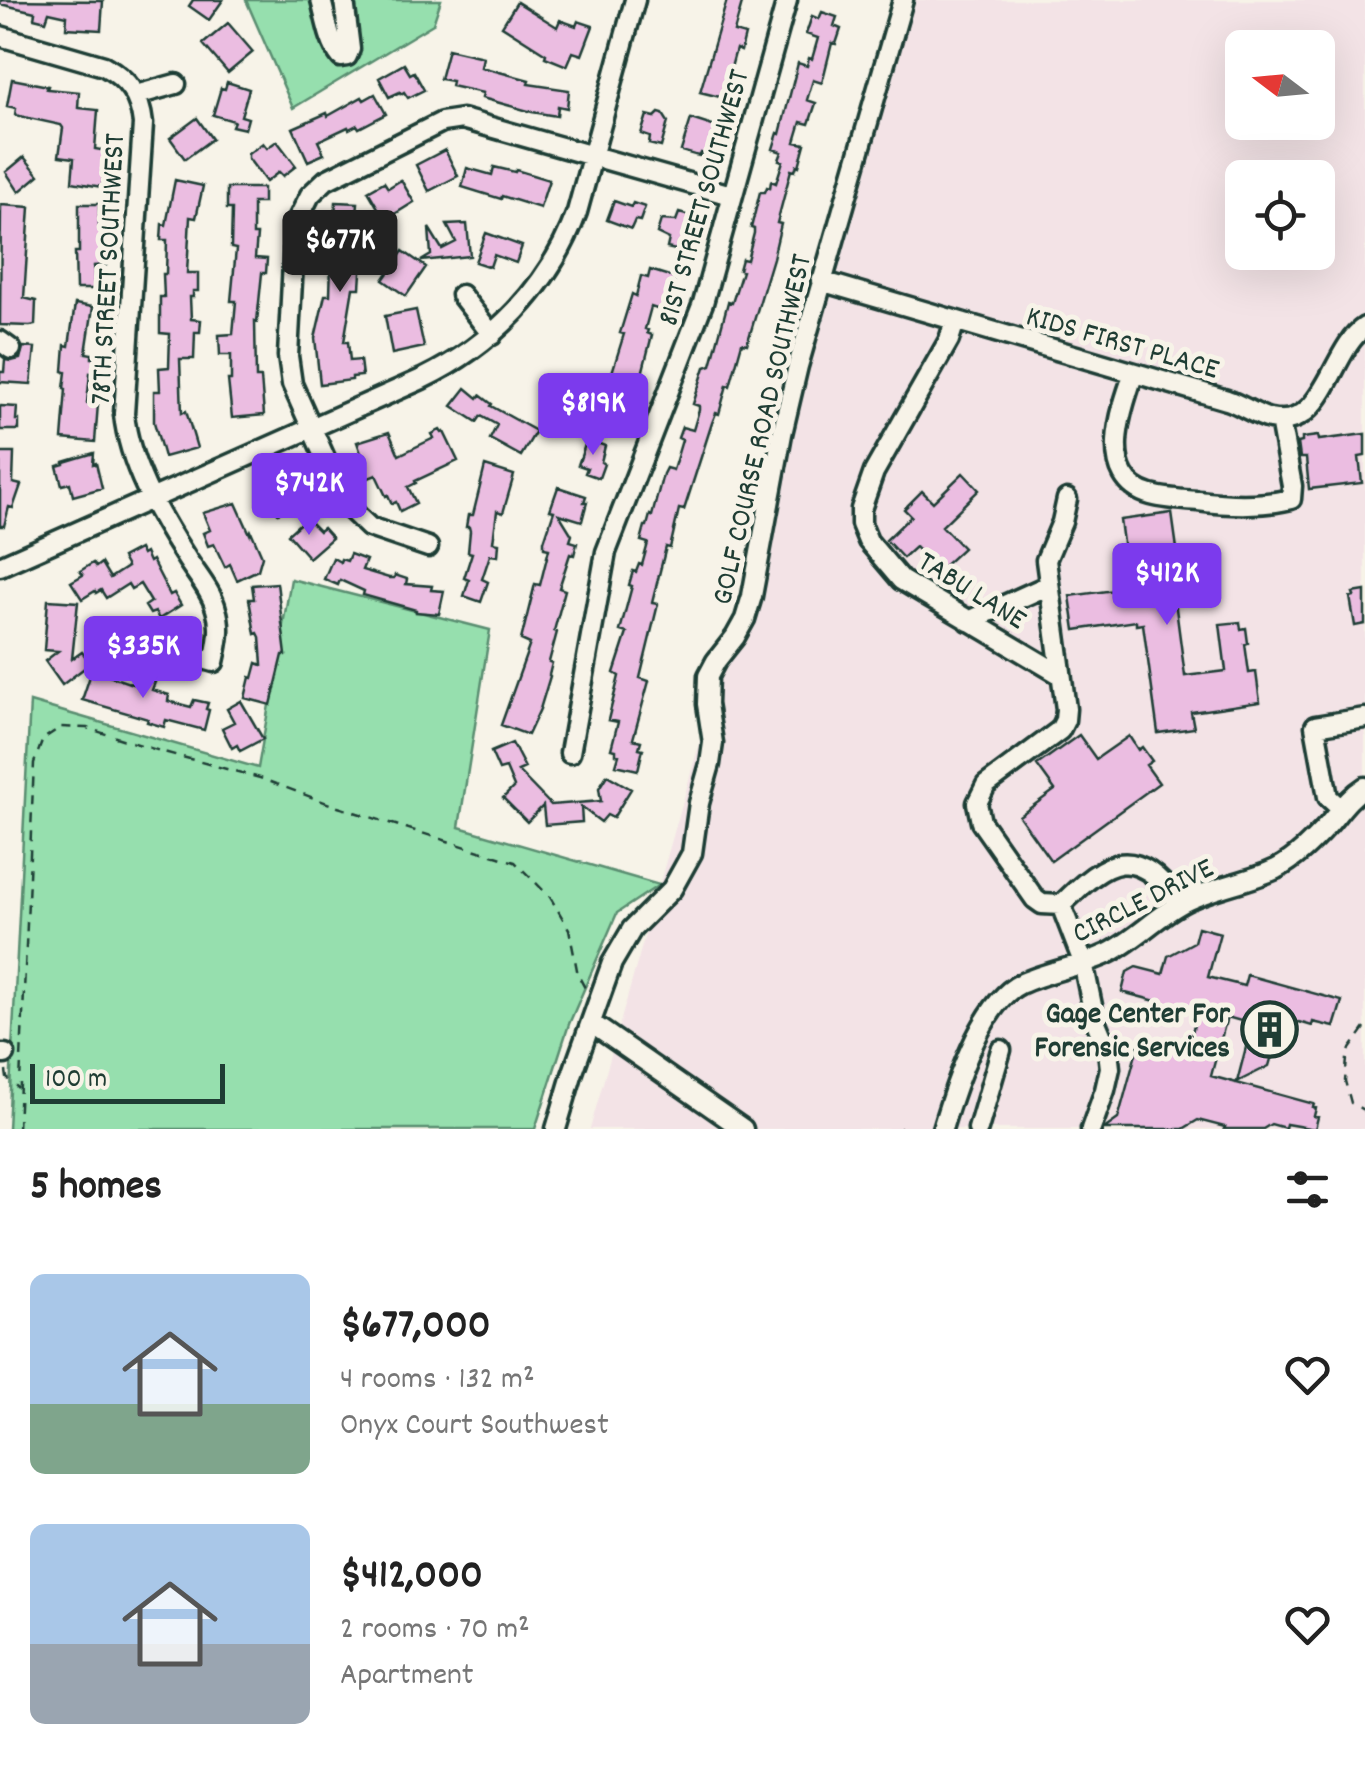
<!DOCTYPE html>
<meta charset="utf-8">
<style>
:root{--surface:#fff;--page:#f6f6f6;--text:#222;--muted:#767676;--accent:#7c3aed}
body{margin:0;font-family:Dekko,sans-serif;background:var(--page);color:var(--text);height:100vh;display:flex;flex-direction:column;font-size:38px;white-space:nowrap}
*{box-sizing:border-box;margin:0}
p{font-size:32px;color:var(--muted)}
.icon{flex:none;width:55px;height:55px;fill:none;stroke:currentColor;stroke-width:2;stroke-linecap:round;stroke-linejoin:round}
.map{position:relative;height:1129px;overflow:hidden}
.details{display:flex;flex-direction:column;background:var(--surface);flex:1}
.details>*{flex:none}
.needle{width:65px;rotate:286deg}
.fabs{position:absolute;left:1225px;top:30px;display:grid;gap:20px}
.fabs a{display:grid;place-items:center;width:110px;height:110px;border-radius:15px;background:var(--surface);box-shadow:0 10px 40px #0002;font-size:50px}
.scale{position:absolute;left:30px;bottom:25px;width:195px;box-sizing:border-box;padding-left:10px;border:5px solid #1f3d34;border-top:0;font-size:28px;line-height:35px;white-space:nowrap;color:#1f3d34;-webkit-text-stroke:8px #f7f3e8;paint-order:stroke}
.price{position:absolute;translate:-50% -85px;padding:0 22px;border-radius:10px;background:var(--accent);color:#fff;font-size:32px;line-height:65px;filter:drop-shadow(0 2px 5px #0008)}
.price::after{content:'';position:absolute;left:50%;top:60px;width:30px;height:22px;margin-left:-15px;background:inherit;clip-path:polygon(0 0,100% 0,50% 100%)}
.price.active{background:#222;color:#fff}
ul{padding:0;list-style:none}
li{display:flex;align-items:center;gap:30px;height:250px;padding:0 30px}
li span{display:grid;place-items:center;flex:none;width:280px;height:200px;border-radius:15px;color:#555}
li>.icon{margin-inline-start:auto}
span .icon{width:120px;height:120px;fill:#fffc;stroke-width:1}
li b{font-size:42px}
h2{display:flex;justify-content:space-between;align-items:center;height:120px;padding:0 30px;font-size:42px}
.map>svg:first-child{display:block}
</style>
<div class="map">
<svg width="1365" height="1129" viewBox="0 0 1365 1129">
<rect width="100%" height="100%" fill="#f7f3e8"/>
<filter id="ink" filterUnits="userSpaceOnUse"><feTurbulence type="fractalNoise" baseFrequency=".01" numOctaves="2"/><feDisplacementMap in="SourceGraphic" scale="20" xChannelSelector="R" yChannelSelector="G"/><feConvolveMatrix kernelMatrix="1 2 1 2 8 2 1 2 1" color-interpolation-filters="sRGB"/></filter>
<g filter="url(#ink)">
<!-- built -->
<path fill="#f3e3e6" fill-rule="evenodd" d="M910 0H1365V1129H590ZM1242 48H1318V122H1242ZM1242 178H1318V252H1242Z"/>
<!-- green -->
<path fill="#96dfae" stroke="#5a8e71" stroke-width="2.5" d="M246 0H441L433 24 293 108Z
M291 579 490 630 459 827 659 885 617 913 569 1024 535 1129H8L30 702 258 768Z"/>
<!-- building -->
<path fill="#ebbde1" stroke="#1f3d34" stroke-width="2.5" d="M1 0 103 1 101 30 66 28 67 16 49 12 46 21 34 18 35 12 0 4Z
M193 0H223L209 20 189 6Z
M727 0H743L734 32 745 35 741 51 736 49 727 83V86L731 87 728 99 700 92Z
M517 2 557 27 560 20 576 26 578 21 593 26 582 55 573 52 567 66 545 57 546 54 502 26Z
M822 12 837 17 834 26 841 29 836 44 832 43 822 83 813 80 807 100 816 103 809 124 801 122 795 142 805 144 799 166 797 165 795 171 791 170 777 223 781 224 773 258 747 344 742 343 730 386 727 385 719 414 716 413 712 423 684 510 679 509 670 548 666 547 652 603 658 604 640 678 649 681 633 739 641 741 639 748 643 749 638 770 616 765 619 755 616 754V750L611 749 618 722 608 720 619 676 614 673 627 633 620 631 632 586 629 585 633 571 636 572 639 564 642 565 648 543 641 541 645 526H647L650 515 652 516 663 474 666 468 673 470 682 440 678 438 682 427 693 430 699 410V406L693 404 705 367 711 365 728 302 732 303 742 271 739 270 742 259 747 260 754 233V229L751 228 760 192H765L767 187 770 188 771 181 776 183 783 161 779 160 782 152 773 149 778 133 780 134 798 63 807 66 809 58 812 59 818 38 806 34 812 16 819 19Z
M228 23 253 52 228 73 203 44Z
M448 49 483 57 481 67 529 80 528 84 569 90 567 108 558 106 557 116 532 112 482 98 483 93 451 86 452 81 440 79Z
M404 64 410 74 414 72 424 90 408 98 404 92 401 94 400 92 389 97 379 78Z
M12 79 48 86 47 89 79 92 78 108 98 110 95 149 107 151 102 187 72 182 74 158 59 156 63 128 61 125 15 115 16 108 7 106Z
M227 82 249 89 241 116 248 118 245 129 232 126 234 121 213 115 221 88 225 89Z
M375 94 386 114 359 128 357 125 349 129 348 127 318 141 324 154 308 161 293 128 327 113 328 116 362 97 364 100Z
M659 113 663 114 668 122 661 147 649 144 650 137 641 134 647 115 655 117Z
M197 118 212 139 185 159 170 138Z
M691 119 719 128 711 156 701 153 700 156 695 155 681 151Z
M277 141 296 166 283 176 279 172 266 182 248 158V154L263 143 267 148Z
M445 150 458 176 429 191 416 165Z
M24 157 39 175 19 192 6 172Z
M494 167 515 172 516 170 549 180 540 208 502 196 501 199 462 187 467 168 492 175Z
M175 180 203 186 196 218 190 217 187 273H198V291H193V297H190L191 319 201 320 200 332H195L194 359H180L182 413 186 411 197 448 164 457 154 422V391H160L159 368 169 367 170 334 160 333V297H164L163 274H166L167 240H161L162 224 166 225Z
M401 180 414 202 385 220 368 191 384 182 388 188Z
M227 188H263V203H253V235H257L255 258 267 259 266 273H262L257 322 255 321 256 378H261L264 415 232 418 228 380H231V355H220L219 335 233 334 236 301H231L236 249 231 248 232 209H227Z
M614 201 631 207 633 203 645 207 640 221 635 220 631 229 607 220Z
M336 202 358 203 356 224H364L360 288H353L344 342H348L350 361 360 360 362 376 352 377V380L320 384 315 338 325 295H330L331 264 319 263 320 248H326L328 226H334Z
M79 204H99V228H106V265L94 266V289H76L75 252H79Z
M1 205 30 207 24 298 36 301 35 325 30 326 0 325Z
M679 213 694 217 688 236H685L680 251 667 248 669 239 657 233 661 220 676 221Z
M467 224 470 256 421 261 431 255 429 228 442 249 456 242 447 225Z
M486 233 522 246 516 263 494 255 490 267 475 262Z
M403 251 426 267 406 296 383 280Z
M650 270 676 278 663 311 651 307 645 329 648 330 647 333 652 335 641 378 636 376 630 396 621 393 615 413 623 427 607 434 596 417 588 414 594 392 605 395 624 334 620 333 632 294 636 296 641 276 648 278Z
M75 304 93 307 86 353 92 354V358H99L98 374 90 373 87 403 98 404 95 442 62 439 66 389 64 388 66 372 63 371 65 345 69 346Z
M416 310 424 347 392 354 385 316Z
M23 347 35 348 31 384 0 382V372H4L5 360 11 361 20 359Z
M466 388 478 398 480 395 492 404 491 406 536 431 521 456 490 439 497 425 481 416 477 422 452 406Z
M0 406 17 407 16 420H19V430H0Z
M440 430 442 433 444 432 458 461 415 481 416 483 408 487 416 503 400 511 396 502 392 504 388 495 386 496 376 475 364 480 356 462 363 459 357 442 389 432 399 455 434 438 432 434Z
M1365 434V456L1359 457 1362 483 1309 489 1306 458H1300L1298 443 1302 442V438L1318 436 1319 440Z
M587 439 605 446 601 462 604 464 599 478 585 473 587 468 578 465Z
M0 453H14L13 483 21 485 13 508 9 507 4 526H0Z
M94 453 93 464 96 463 102 488 73 496 70 483 62 485 57 466 64 464V462Z
M485 466 514 475 503 513 497 511 493 542 499 543 498 556 490 555 482 579 488 582 481 602 464 596 469 580 464 578 472 553 468 552 470 531 469 527H466L468 515H473Z
M293 469 299 484 291 487 298 507 278 513 265 480Z
M963 473 979 490 942 526 963 548 938 571 915 547 903 558 886 540 911 516 904 509 922 491 933 502Z
M558 487 586 496 584 502H587L582 521 559 514 572 535 570 541 577 543 574 555 570 554 559 588 565 590 554 631 557 632 549 662 552 663 549 675 550 676 540 709 528 735 501 725 530 644 521 640 535 584 540 585 549 549 544 548V541L554 511 550 510Z
M236 503 250 534 251 531 262 556 258 570 237 580 230 564 225 567 214 544 208 546 203 533 210 530 203 513Z
M1172 513 1179 563 1186 562 1187 574 1178 576 1179 585 1173 586 1185 676 1226 671 1220 624 1240 622 1241 629 1246 628 1248 643 1245 644 1249 673 1256 672 1260 702 1191 712 1194 728 1158 733 1143 624 1136 625V621L1075 630 1070 596 1129 588 1120 520Z
M306 518 319 531 323 528 332 538 309 558 288 534Z
M139 549 142 555 145 553 149 562 152 560 170 595 174 593 181 605 159 619 155 612 150 614 145 606 151 602 140 584 131 589 128 584 106 598 101 590 96 593 95 591 82 599 71 582 83 575 80 571 93 563 96 567 101 563 110 578 127 567 122 558Z
M350 554 366 560 362 570 389 578H394L395 575 407 579 406 584 432 586 431 590 444 591 439 614 416 612V610L363 595 364 591 340 580 338 585 324 579 333 558 340 562 341 559 347 561Z
M277 583 286 655H283L271 705 245 698 250 677 253 678 257 663 262 665 260 637 258 633 255 634 249 599H254L252 585Z
M1365 591V624L1355 626 1350 597 1354 596 1353 593Z
M48 600 78 602 72 659 82 652 91 663 62 685 45 661 58 651 44 650Z
M92 670 132 684 135 676 155 682 152 690 169 695 168 701 191 707 194 700 208 703 206 709 209 710 204 730 166 720 164 727 147 722 148 719 82 700Z
M241 701 263 739 240 751 237 745 232 748 222 728 234 722 227 709Z
M1079 735 1096 759 1129 736 1138 750 1142 747 1152 761 1146 765 1159 783 1051 861 1019 816 1055 790 1037 765Z
M512 743 525 768 518 771 551 805 601 801 599 788 607 775 631 789 613 818 607 815 601 822 581 807 582 822 545 825 543 806 527 822 503 798 514 787 506 768 499 770 491 752Z
M1198 927 1220 933 1208 977 1244 986 1247 975 1342 1001 1334 1027 1313 1022 1312 1026 1299 1022 1282 1031 1278 1046 1275 1045 1269 1066 1237 1082 1252 1024 1227 1017 1211 1076 1314 1104 1313 1107 1316 1108 1314 1116 1318 1117 1315 1129 1286 1124 1285 1128 1271 1124 1263 1129H1224L1225 1127 1198 1120 1183 1129H1104L1118 1119 1140 1039 1174 1048 1176 1041 1189 1045 1197 1012 1122 992 1127 972 1136 967 1163 974 1168 956 1194 942Z"/>
<g fill="none" stroke-linecap="round" stroke-linejoin="round">
<defs>
<path id="minor" d="M321 0C326 18 329 43 341 57L347 56 350 49 344 0
M0 36 104 66C128 79 140 96 143 124L124 414C129 464 158 514 185 556 195 573 211 590 216 609 222 627 218 644 214 662L124 636
M136 95 176 84
M821 281 1227 400C1242 405 1255 415 1270 419 1325 432 1331 348 1365 327
M461 295 492 335
M955 321 949 340 874 472 861 509V524L868 541 901 580 1061 675
M0 341 11 349
M1134 373C1121 409 1096 480 1151 495 1166 499 1183 500 1198 501 1228 505 1262 506 1291 499L1292 486 1280 420
M428 547 369 527 346 505 292 384 288 356 295 225 310 195 326 180 442 122 462 119 731 195
M0 566 422 379C493 345 550 286 577 212L635 0
M969 621 1049 585
M570 753 606 552 703 303 787 0
M1341 809 1328 797 1315 726 1365 718
M1061 905 1042 904 1035 899 981 822 977 803 986 785 1060 730 1065 720 1066 709 1046 560 1062 522 1067 499
M591 1023 743 1129
M0 1054H5
M556 1129 572 1075 612 963 632 929 672 889 692 853 699 803 710 764 713 743 707 704 708 676 716 661 735 637 745 619 752 596 782 434 798 366 903 0
M942 1129C954 1089 981 1003 1020 984 1048 971 1079 967 1107 954 1134 941 1156 917 1182 903 1212 887 1246 883 1276 869 1296 859 1313 841 1328 825 1340 811 1349 797 1365 787
M978 1129 1001 1050
M1091 1129 1105 1090 1110 1068 1108 1051 1095 1020 1083 962 1061 905C1108 858 1135 842 1180 904"/>
</defs>
<!-- minor casing -->
<use href="#minor" stroke="#1f3d34" stroke-width="25"/>
<!-- path -->
<path stroke="#1f3d34" stroke-width="2.5" stroke-dasharray="10 8" stroke-linecap="butt" d="M1365 1028 1350 1049 1347 1059 1345 1081 1351 1103 1365 1111
M6 1071 7 1078 18 1088
M900 1128 903 1129
M18 1129 34 763 43 739 61 727 87 728 160 751 260 778 338 807 515 862 550 897 569 929 578 975 586 990"/>
<!-- minor -->
<use href="#minor" stroke="#f7f3e8" stroke-width="18"/>
</g>
</g>
<!-- icons -->
<defs>
<symbol id="building-ring" viewBox="-11 -11 22 22"><circle r="9.5" fill="#f7f3e8" stroke="#1f3d34" stroke-width="1.5"/><path d="M-4-6H4V6H1V3H-1V6H-4ZM-2.5-4.3h1.7v1.8h-1.7ZM.8-4.3h1.7v1.8H.8ZM-2.5-1h1.7V.8h-1.7ZM.8-1h1.7V.8H.8Z" fill="#1f3d34"/></symbol>
</defs>
<g fill-rule="evenodd">
<use href="#building-ring" x="1238" y="998" width="63" height="63"/>
</g>
<g text-anchor="middle" stroke-width="10" stroke-linejoin="round" paint-order="stroke">
<!-- street labels -->
<g font-size="30" fill="#1f3d34" stroke="#f7f3e8">
<text transform="translate(702 197) rotate(-74)" y="10">81ST STREET SOUTHWEST</text>
<text transform="translate(106 269) rotate(-87)" y="10">78TH STREET SOUTHWEST</text>
<text transform="translate(1123 341) rotate(16)" y="10">KIDS FIRST PLACE</text>
<text transform="translate(760 429) rotate(-77)" y="10">GOLF COURSE ROAD SOUTHWEST</text>
<text transform="translate(973 589) rotate(32)" y="10">TABU LANE</text>
<text transform="translate(1142 899) rotate(-27)" y="10">CIRCLE DRIVE</text>
</g>
<!-- poi labels -->
<g font-size="30" font-weight="bold" fill="#1f3d34" stroke="#f7f3e8" text-anchor="end">
<text x="1230" y="1022">Gage Center For<tspan x="1230" dy="34">Forensic Services</tspan></text>
</g>
</g>
</svg>
<div class="fabs">
<a><svg class="needle" viewBox="-14 -14 28 28"><path d="M0-13l5 13h-10z" fill="#e53935"/><path d="M0 13l5-13h-10z" fill="#767676"/></svg></a>
<a><svg class="icon" aria-label="locate" viewBox="0 0 24 24"><circle cx="12" cy="12" r="6"/><path d="M12 2v4M12 18v4M2 12h4M18 12h4"/></svg></a>
</div>
<div class="scale">100 m</div>
<b class="price active" style="left:340px;top:295px">$677K</b>
<b class="price" style="left:593px;top:458px">$819K</b>
<b class="price" style="left:309px;top:538px">$742K</b>
<b class="price" style="left:1167px;top:628px">$412K</b>
<b class="price" style="left:143px;top:701px">$335K</b>
</div>
<section class="details">
<h2>5 homes<svg class="icon" aria-label="filters" viewBox="0 0 24 24"><path d="M4 7h16M4 17h16"/><circle cx="9" cy="7" r="2"/><circle cx="15" cy="17" r="2"/></svg></h2>
<ul>
<li><span style="background:linear-gradient(#a9c7e8 65%,#7fa58c 0)"><svg class="icon" aria-label="home" viewBox="0 0 24 24"><path d="M3 11l9-7 9 7M6 9v11h12V9"/></svg></span><div><b>$677,000</b><p>4 rooms · 132 m²</p><p>Onyx Court Southwest</p></div><svg class="icon" aria-label="heart" viewBox="0 0 24 24"><path d="M12 20l-8-8c-3-5 5-10 8-4 3-6 11-1 8 4z"/></svg></li>
<li><span style="background:linear-gradient(#a9c7e8 60%,#9aa5b1 0)"><svg class="icon" aria-label="home" viewBox="0 0 24 24"><path d="M3 11l9-7 9 7M6 9v11h12V9"/></svg></span><div><b>$412,000</b><p>2 rooms · 70 m²</p><p>Apartment</p></div><svg class="icon" aria-label="heart" viewBox="0 0 24 24"><path d="M12 20l-8-8c-3-5 5-10 8-4 3-6 11-1 8 4z"/></svg></li>
</ul>
</section>
